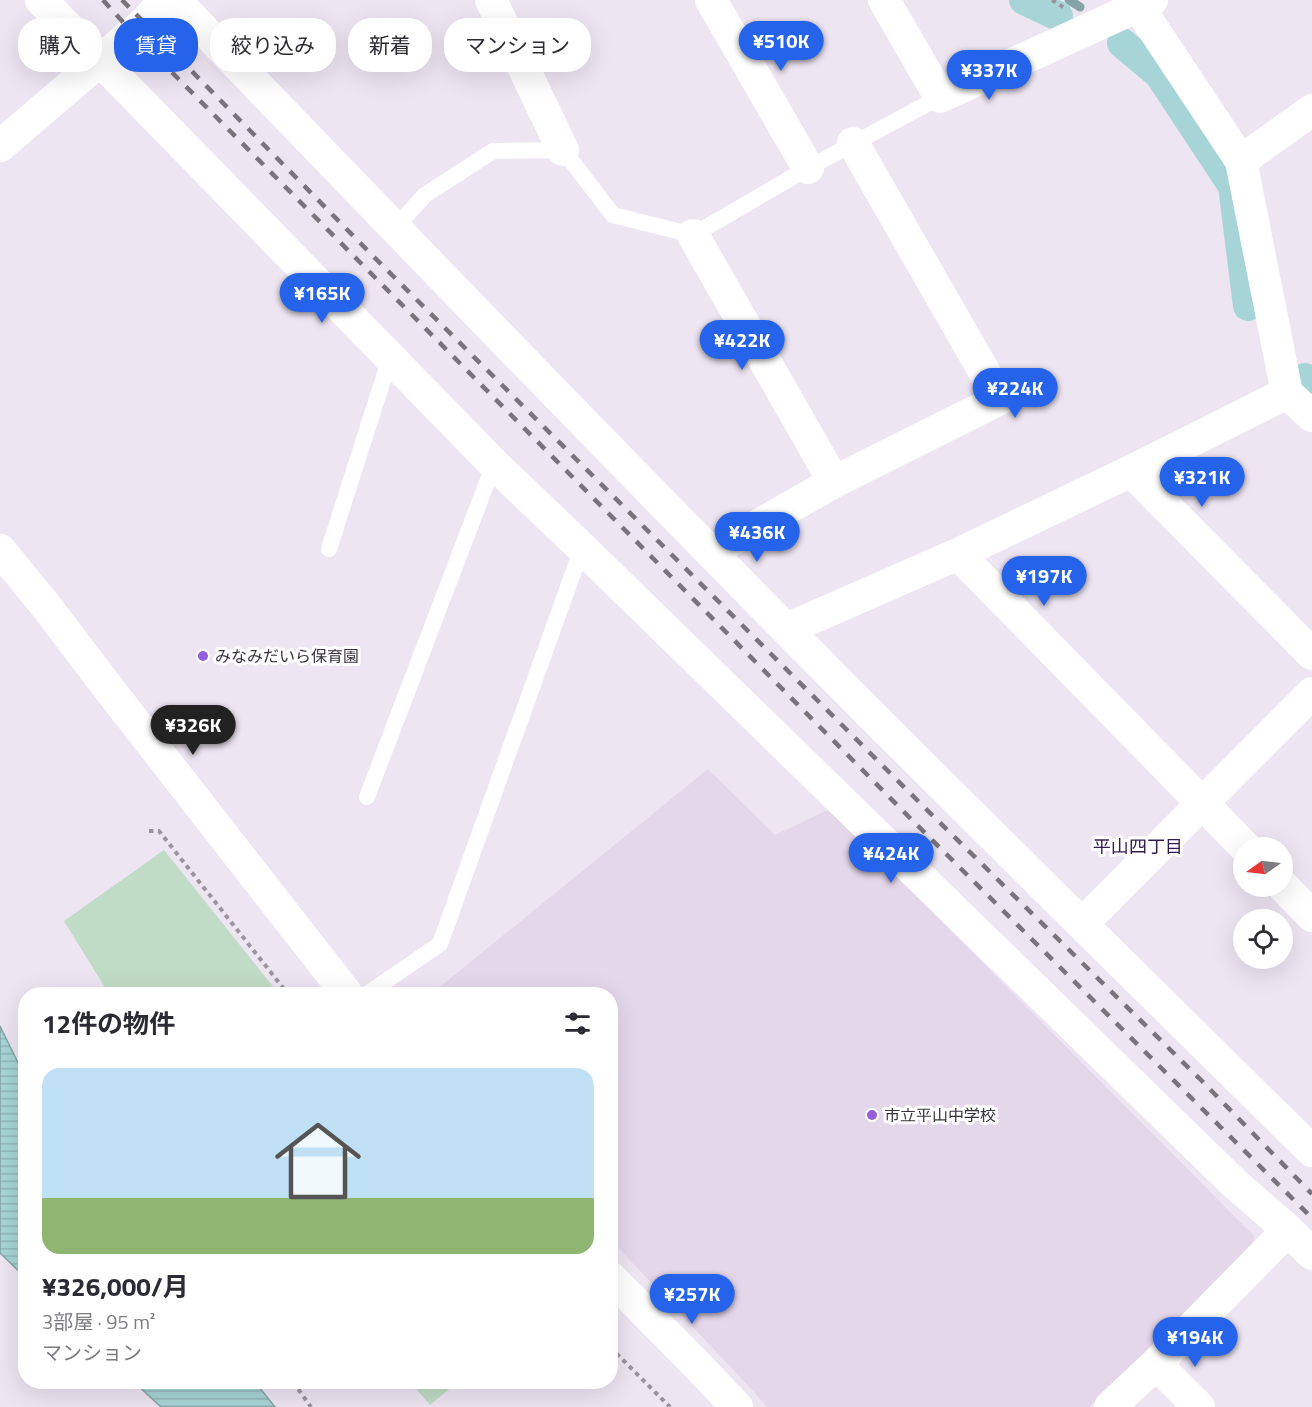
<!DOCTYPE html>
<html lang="ja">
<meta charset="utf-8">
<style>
:root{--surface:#fff;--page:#f7f7f7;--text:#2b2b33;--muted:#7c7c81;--accent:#2563eb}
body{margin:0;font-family:"Titillium Web","Noto Sans JP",sans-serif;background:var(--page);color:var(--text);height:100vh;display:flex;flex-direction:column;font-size:22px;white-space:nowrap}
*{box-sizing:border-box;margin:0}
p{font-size:20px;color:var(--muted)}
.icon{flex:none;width:33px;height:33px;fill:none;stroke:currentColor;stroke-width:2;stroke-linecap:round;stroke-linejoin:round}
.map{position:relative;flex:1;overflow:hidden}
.drawer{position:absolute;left:18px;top:987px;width:600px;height:402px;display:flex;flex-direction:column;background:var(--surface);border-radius:24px;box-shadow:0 6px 24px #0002}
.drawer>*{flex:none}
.top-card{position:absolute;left:18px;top:18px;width:600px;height:54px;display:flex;gap:12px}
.needle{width:39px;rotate:256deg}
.buttons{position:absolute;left:1233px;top:837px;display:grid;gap:12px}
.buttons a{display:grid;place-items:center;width:60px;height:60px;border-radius:50%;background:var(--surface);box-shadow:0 6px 24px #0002;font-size:30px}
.price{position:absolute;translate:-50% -51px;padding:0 14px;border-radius:21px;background:var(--accent);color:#fff;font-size:20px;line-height:39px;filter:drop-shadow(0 2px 3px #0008)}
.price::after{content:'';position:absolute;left:50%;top:36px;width:18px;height:14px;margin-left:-9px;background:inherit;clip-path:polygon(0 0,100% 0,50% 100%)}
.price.active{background:#222;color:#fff}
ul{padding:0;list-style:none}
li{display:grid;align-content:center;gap:12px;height:318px;padding:0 24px}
li span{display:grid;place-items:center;height:186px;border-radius:18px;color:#555}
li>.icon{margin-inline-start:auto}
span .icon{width:108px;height:108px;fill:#fffc;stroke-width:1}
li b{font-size:26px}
h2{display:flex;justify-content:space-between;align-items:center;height:72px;padding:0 24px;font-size:26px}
.pill{padding:0 21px;border-radius:24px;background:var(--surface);box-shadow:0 6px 24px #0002;font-size:21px;line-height:54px}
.pill.active{background:var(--accent);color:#fff}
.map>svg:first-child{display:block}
</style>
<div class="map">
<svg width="1312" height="1407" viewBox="0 0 1312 1407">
<defs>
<pattern id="water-rules" width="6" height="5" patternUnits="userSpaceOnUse" patternTransform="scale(1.5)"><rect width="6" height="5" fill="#a7d5d7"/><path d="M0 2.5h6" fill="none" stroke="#90b7b9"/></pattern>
</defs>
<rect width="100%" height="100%" fill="#ede5f2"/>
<!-- built -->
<path fill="#e4d7ea" d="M708 769 775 835 830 809 1254 1236 1252 1251 1089 1407H767L754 1392 611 1240 610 994H431Z"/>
<!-- grass -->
<path fill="#c0dbc6" d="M164 850 279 994H109L64 921Z
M410 1382H458L430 1405Z"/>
<!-- water -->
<path fill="url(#water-rules)" stroke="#85a4a7" stroke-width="1.5" d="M0 1026 25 1077V1277L0 1253Z
M134 1382H255L275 1407H161Z"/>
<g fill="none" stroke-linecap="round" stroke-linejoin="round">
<!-- stream -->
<path stroke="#85a4a7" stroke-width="9" d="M1069 0 1080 7"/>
<!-- canal -->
<path stroke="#a7d5d7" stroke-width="30" d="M1024 0 1058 16
M1122 43 1159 74 1233 186 1248 306
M1305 378 1312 385"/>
<!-- path -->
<path stroke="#9a949d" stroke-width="4" stroke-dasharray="4.5 4.5" stroke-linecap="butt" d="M1052 0 1063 7
M149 831H159L288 994
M610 1347 670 1407
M293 1382 311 1407"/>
<!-- service -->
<path stroke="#fff" stroke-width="16" d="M395 228 425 195 493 151 563 150 613 215 693 235 808 168 940 97
M329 549 390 358
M367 797 494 464
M367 994 440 944 582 548"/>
<!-- minor -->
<path stroke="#fff" stroke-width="32" d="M41 0 494 464 582 548 1234 1183 1288 1230 1312 1254
M175 0C378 211 581 421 787 630 960 805 1136 978 1312 1151
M491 0 563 150
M711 0 808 168
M884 0 940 97 1152 0
M1138 6 1241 161 1287 393 1312 416
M0 146 145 22 165 0
M1241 161 1312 110
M693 235 834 482
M1287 393 1131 471 1312 654
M0 550 46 606 109 689 347 994
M711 552 834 482 1000 399 853 143
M958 554 1131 471
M787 629 958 554 1246 848
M1282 885 1312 916
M1082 924 1312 693
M610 1277 697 1365 737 1407
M1156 1364 1199 1407
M1110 1407 1156 1364 1288 1230"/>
<!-- rail -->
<path stroke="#79747c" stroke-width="4.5" stroke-dasharray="10 10" stroke-linecap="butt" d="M103 0 133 33 909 817 1312 1218
M122 0 371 254 921 804 1202 1081 1312 1194"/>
</g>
<!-- markers -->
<g fill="#945fd8" stroke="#fff" stroke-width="2">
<circle cx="203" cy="656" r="6"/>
<circle cx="872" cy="1115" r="6"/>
</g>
<g text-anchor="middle" stroke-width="6" stroke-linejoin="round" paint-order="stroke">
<!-- poi labels -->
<g font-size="16" fill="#363338" stroke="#fff" text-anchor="start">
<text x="215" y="662">みなみだいら保育園</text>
<text x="884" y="1121">市立平山中学校</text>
</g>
<!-- neighbourhood labels -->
<g font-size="18" fill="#331951" stroke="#fff">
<text x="1138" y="853">平山四丁目</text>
</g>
</g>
</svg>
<div class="buttons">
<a><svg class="needle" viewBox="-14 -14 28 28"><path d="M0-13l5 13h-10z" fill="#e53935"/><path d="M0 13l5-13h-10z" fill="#7c7c81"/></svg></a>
<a><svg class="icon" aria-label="locate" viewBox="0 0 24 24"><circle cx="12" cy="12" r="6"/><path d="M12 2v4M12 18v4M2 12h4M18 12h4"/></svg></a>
</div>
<b class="price" style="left:781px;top:72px">¥510K</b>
<b class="price" style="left:989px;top:101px">¥337K</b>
<b class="price" style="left:322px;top:324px">¥165K</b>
<b class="price" style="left:742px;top:371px">¥422K</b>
<b class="price" style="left:1015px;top:419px">¥224K</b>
<b class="price" style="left:1202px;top:508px">¥321K</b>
<b class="price" style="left:757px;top:563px">¥436K</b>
<b class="price" style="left:1044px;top:607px">¥197K</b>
<b class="price active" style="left:193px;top:756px">¥326K</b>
<b class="price" style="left:891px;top:884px">¥424K</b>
<b class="price" style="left:692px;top:1325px">¥257K</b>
<b class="price" style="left:1195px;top:1368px">¥194K</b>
<div class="top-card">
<a class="pill">購入</a>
<a class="pill active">賃貸</a>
<a class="pill">絞り込み</a>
<a class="pill">新着</a>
<a class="pill">マンション</a>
</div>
<section class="drawer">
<h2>12件の物件<svg class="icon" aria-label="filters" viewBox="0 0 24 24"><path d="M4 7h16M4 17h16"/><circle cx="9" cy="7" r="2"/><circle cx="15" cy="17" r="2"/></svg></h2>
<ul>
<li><span style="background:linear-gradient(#bfe0f5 70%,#8fb573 0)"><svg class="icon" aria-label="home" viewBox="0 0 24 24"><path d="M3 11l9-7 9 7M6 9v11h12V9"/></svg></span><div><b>¥326,000/月</b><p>3部屋 · 95 m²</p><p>マンション</p></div></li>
</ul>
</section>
</div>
